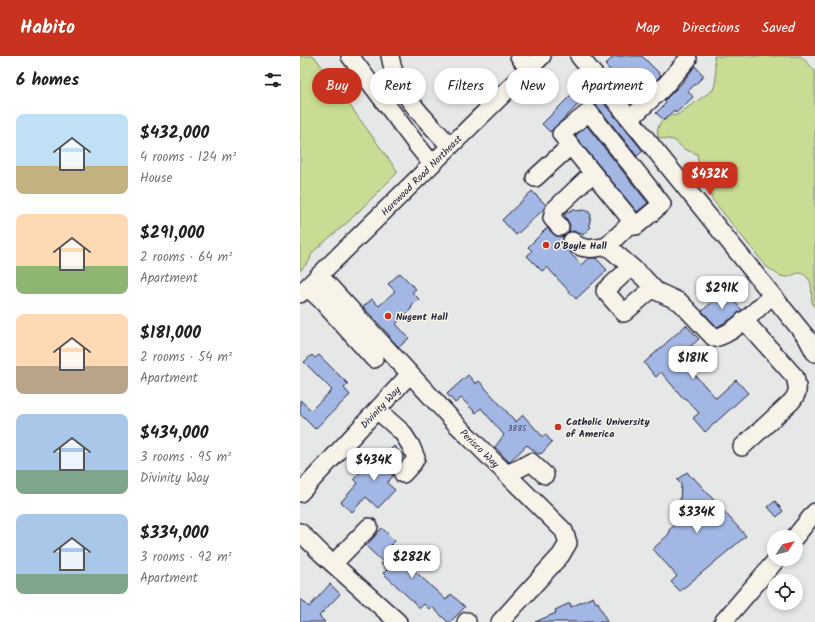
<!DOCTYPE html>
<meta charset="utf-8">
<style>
:root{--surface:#fff;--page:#f2f2f2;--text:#222;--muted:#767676;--accent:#c8321e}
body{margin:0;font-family:Kalam,sans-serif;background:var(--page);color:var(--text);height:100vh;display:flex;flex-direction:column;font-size:15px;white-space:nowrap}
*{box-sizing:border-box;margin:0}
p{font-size:13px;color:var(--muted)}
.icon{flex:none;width:22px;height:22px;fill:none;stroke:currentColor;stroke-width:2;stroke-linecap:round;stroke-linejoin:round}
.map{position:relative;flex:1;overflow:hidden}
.side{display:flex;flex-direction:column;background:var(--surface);width:300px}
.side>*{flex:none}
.guide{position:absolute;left:12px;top:12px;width:380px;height:36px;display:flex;gap:8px}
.needle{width:26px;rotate:54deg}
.buttons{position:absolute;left:467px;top:474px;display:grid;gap:8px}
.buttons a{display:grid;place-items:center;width:36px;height:36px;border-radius:50%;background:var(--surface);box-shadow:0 2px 6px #0003;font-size:20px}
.price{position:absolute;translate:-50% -34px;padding:0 9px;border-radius:8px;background:#fff;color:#222;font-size:13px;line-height:26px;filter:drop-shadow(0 1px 2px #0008)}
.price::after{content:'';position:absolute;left:50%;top:24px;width:12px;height:9px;margin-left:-6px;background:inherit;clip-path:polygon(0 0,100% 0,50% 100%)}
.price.on{background:var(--accent);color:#fff}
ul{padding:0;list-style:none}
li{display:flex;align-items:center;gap:12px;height:100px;padding:0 16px}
li span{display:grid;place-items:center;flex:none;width:112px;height:80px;border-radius:8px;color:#555}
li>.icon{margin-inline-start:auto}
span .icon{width:48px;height:48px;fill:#fffc;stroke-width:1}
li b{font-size:17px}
h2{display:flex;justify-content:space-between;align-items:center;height:48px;padding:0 16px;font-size:17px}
.chip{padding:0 14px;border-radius:18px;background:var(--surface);box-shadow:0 2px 6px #0003;font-size:14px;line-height:36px}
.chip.on{background:var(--accent);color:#fff}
header{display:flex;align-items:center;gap:24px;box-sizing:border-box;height:56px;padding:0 20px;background:var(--accent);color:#fff}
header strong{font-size:19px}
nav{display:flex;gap:22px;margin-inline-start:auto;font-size:14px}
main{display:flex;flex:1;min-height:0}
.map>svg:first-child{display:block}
</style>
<header>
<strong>Habito</strong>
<nav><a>Map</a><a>Directions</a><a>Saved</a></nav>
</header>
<main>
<section class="side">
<h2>6 homes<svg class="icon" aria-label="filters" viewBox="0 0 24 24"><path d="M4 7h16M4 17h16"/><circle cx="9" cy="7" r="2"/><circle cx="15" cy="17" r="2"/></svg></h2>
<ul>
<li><span style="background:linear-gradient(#bfe0f5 65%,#c2b280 0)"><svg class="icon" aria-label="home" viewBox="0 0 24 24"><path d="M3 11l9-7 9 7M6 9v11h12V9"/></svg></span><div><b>$432,000</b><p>4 rooms · 124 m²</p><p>House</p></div></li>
<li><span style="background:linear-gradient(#ffd9b3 65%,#8fb573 0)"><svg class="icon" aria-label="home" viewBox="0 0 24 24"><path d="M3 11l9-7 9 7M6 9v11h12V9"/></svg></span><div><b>$291,000</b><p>2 rooms · 64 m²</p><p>Apartment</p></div></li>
<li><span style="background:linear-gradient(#ffd9b3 65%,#b9a48a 0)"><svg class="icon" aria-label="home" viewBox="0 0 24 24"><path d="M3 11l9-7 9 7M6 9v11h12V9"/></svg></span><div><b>$181,000</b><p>2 rooms · 54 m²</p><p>Apartment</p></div></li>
<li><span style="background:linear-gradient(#a9c7e8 70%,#7fa58c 0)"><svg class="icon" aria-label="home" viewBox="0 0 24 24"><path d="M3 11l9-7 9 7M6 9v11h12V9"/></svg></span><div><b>$434,000</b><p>3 rooms · 95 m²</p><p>Divinity Way</p></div></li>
<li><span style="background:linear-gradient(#a9c7e8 75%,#7fa58c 0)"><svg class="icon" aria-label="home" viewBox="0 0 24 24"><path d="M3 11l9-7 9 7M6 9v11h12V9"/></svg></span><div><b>$334,000</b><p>3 rooms · 92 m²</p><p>Apartment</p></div></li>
</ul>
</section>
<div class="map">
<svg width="515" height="566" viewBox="0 0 515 566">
<rect width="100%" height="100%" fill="#e6e7e7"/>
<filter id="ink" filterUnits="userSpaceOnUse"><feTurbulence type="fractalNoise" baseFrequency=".025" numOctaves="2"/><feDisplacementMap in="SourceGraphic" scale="8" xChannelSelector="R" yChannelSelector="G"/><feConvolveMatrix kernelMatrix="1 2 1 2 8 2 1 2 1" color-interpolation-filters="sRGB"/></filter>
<g filter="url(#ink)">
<!-- green -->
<path fill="#c8dd93" stroke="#758067" d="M0 0H14L98 116 49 165 16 193 11 199 10 204 0 215Z
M414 0H501L515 15V252C508 244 515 229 508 222 497 211 495 222 485 221 478 220 471 214 466 210L412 143 400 115 397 98 384 93 374 84 359 82C356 76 358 68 363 63L364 65 369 60 377 59 413 34C418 22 415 12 414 0Z"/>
<!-- building -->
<path fill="#a3b7e5" stroke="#22223b" d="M314 0H342L361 19 338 42 305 9Z
M395 10 404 20 388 35 393 41 376 57 374 54 364 64 356 57 366 47 364 45 382 27Z
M276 34 284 43 250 76 242 68Z
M298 40 343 95 337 100 297 50 291 46Z
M287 70 348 147 337 156 275 80Z
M232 135 246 149 244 153 216 179 202 164Z
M274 153 276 155 284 154 289 156 291 159 289 169 291 171 283 179 280 177 279 178 274 175 269 176 270 169 264 158Z
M247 172 256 180H264L262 184 263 189 281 209 288 202H296L307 214 276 243 247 211 242 215 227 200 232 195 228 191Z
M100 217 116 233 112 236 119 243 111 251 112 252 96 268 109 282 99 291 89 281 90 280 63 251 72 243 79 250 95 235 88 228Z
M425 235 442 254 431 263 417 271 402 255Z
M386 269 399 283 385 295 388 299 382 304 394 318 416 342 436 324 448 337 405 376 393 362 399 357 384 341 383 342 361 316 356 321 344 307Z
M12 299 15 302 19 299 48 328 44 332 50 339 15 373 0 358V344L11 354 32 334 4 306Z
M168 319 176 328 179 325 216 366 223 359 243 381 245 378 252 386 241 398 240 397 238 398 227 389 209 406 195 391 204 379 181 352 176 357 161 342 155 347 147 338Z
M94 390 104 400 90 415 93 420 87 427 95 434 78 452 66 441 52 456 41 446 58 427 54 423 71 405 76 409Z
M387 416 392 422 393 421 446 480 380 535 371 526 377 520 353 493 369 478V474L379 465 381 428 377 424Z
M475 445 483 455 477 461 468 451Z
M82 472 95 485 89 491 146 544 151 538 165 551 150 566H148L132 551 129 553 124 548 120 552 83 517 87 514 81 508 83 506 66 490Z
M30 528 40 538 19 560 25 566H0V542L9 551Z
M293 541 296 547 298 546 307 566H235L256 557 255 554 270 547 271 551Z"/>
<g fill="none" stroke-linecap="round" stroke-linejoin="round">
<defs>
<path id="minor" d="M50 0 116 88 132 108
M90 0C96 38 126 63 150 90
M219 0 228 13
M279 0 507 282 515 297
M289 56 362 148 336 170 261 78Z
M330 63 363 32 388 3
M235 122 270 90
M332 166 307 190 343 221 356 235 380 246 414 282C432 280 458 252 472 239
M260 171 252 162 254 154 293 117
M272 185C282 195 294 193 307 190
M331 211 305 235 324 257 353 232
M19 219 158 370 264 475 268 487 261 499 200 566
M7 231 21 244 74 303
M0 238 242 0
M77 354 102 376 111 390 116 402 113 407 103 418
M442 391 491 346C499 337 498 332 495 321L444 264
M206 418 220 412 231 406 245 419
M0 437 110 318
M0 476 22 498 98 566
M495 481 515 456
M33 508 69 471
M166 566 167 565
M423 566 477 503"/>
</defs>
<!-- minor casing -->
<use href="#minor" stroke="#22223b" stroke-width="20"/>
<!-- minor -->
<use href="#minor" stroke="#f7f3e8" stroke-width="17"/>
</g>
</g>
<!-- markers -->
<g fill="#c8321e" stroke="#f7f3e8" stroke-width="1.5">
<circle cx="246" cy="189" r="4"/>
<circle cx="88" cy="260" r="4"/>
<circle cx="258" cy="371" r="4"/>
</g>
<g text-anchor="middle" stroke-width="3" stroke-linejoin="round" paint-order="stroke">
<!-- number labels -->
<g font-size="8" fill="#424766">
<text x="217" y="375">3885</text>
</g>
<!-- street labels -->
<g font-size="10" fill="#22223b" stroke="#f7f3e8">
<text transform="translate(121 119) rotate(-45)" y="4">Harewood Road Northeast</text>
<text transform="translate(80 351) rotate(-47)" y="4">Divinity Way</text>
<text transform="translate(180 392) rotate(44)" y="4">Perisco Way</text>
</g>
<!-- poi labels -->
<g font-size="10" font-weight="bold" fill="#22223b" stroke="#f7f3e8" text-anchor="start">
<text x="254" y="193">O'Boyle Hall</text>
<text x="96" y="264">Nugent Hall</text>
<text x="266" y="369">Catholic University<tspan x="266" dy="12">of America</tspan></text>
</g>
</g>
</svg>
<div class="buttons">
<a><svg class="needle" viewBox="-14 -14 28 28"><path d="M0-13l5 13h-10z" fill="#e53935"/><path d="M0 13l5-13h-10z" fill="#767676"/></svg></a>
<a><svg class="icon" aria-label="locate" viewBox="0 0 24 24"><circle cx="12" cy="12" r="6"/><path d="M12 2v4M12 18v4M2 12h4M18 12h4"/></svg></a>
</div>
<b class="price on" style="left:410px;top:140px">$432K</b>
<b class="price" style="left:422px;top:254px">$291K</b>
<b class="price" style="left:393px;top:324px">$181K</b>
<b class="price" style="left:74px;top:426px">$434K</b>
<b class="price" style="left:397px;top:478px">$334K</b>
<b class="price" style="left:112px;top:523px">$282K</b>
<div class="guide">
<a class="chip on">Buy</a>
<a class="chip">Rent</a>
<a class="chip">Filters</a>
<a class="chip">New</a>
<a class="chip">Apartment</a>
</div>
</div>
</main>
